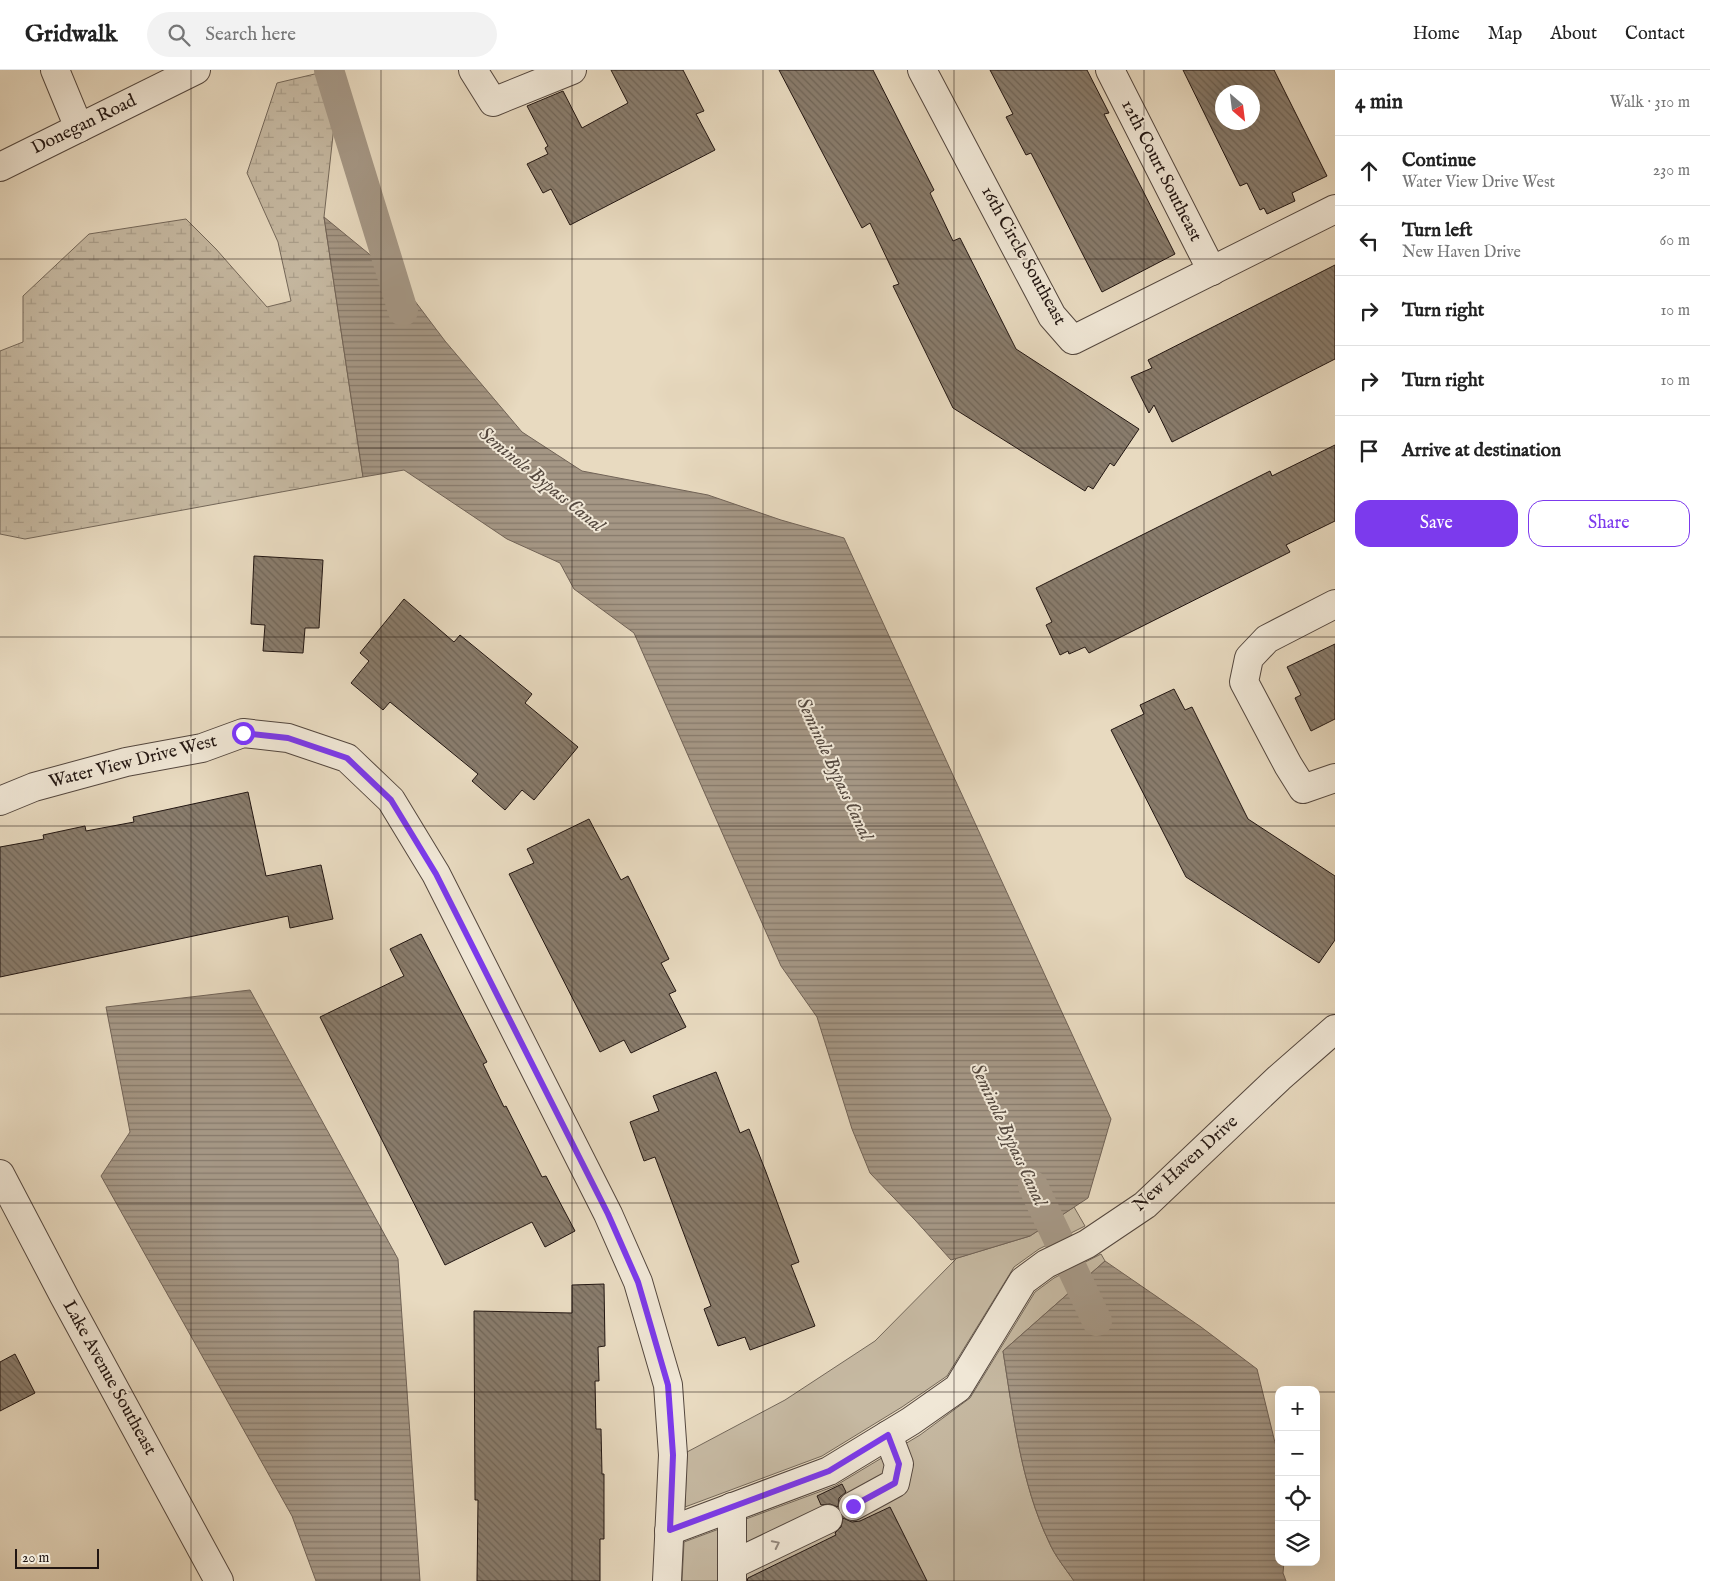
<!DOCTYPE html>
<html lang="en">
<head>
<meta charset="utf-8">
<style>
  :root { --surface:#fff; --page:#f2f2f2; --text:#222; --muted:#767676; --line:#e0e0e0; --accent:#7c3aed }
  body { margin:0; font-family:"IM FELL English",serif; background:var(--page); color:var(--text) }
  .controls { position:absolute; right:15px; bottom:15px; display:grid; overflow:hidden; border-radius:10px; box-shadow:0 5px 20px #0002 }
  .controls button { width:45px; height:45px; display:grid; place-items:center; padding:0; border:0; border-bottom:1px solid var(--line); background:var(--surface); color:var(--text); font:25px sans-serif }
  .compass { position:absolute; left:1215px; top:15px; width:45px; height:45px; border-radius:50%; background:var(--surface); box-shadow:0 5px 20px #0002; rotate:152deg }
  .scale { position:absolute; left:15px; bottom:12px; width:84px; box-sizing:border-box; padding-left:5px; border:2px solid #221612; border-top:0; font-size:14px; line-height:18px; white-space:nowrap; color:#221612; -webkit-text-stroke:4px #f0e7d6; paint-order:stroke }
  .stop { position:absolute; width:15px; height:15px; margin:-11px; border:4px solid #7c3aed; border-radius:50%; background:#fff }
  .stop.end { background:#7c3aed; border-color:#fff; box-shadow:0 1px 5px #0008 }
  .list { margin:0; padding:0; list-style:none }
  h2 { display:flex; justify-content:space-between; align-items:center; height:65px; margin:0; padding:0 20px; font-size:21px }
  h2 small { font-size:16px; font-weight:400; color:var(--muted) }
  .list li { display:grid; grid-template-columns:32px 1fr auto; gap:15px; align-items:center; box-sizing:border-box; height:70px; padding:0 20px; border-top:1px solid var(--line) }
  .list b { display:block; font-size:19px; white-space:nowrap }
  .list p { margin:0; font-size:16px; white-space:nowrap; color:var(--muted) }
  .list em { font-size:16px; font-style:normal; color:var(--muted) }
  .actions { display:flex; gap:10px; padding:15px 20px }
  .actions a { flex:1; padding:11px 0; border:1px solid var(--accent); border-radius:15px; text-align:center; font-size:18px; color:var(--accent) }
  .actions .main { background:var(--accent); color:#fff }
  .icon { flex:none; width:28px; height:28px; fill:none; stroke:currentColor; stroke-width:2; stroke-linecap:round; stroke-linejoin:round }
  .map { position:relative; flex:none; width:1335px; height:1511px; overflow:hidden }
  header { display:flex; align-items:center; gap:30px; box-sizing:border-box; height:70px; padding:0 25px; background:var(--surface); border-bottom:1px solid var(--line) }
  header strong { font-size:24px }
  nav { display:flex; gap:28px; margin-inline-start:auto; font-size:18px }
  .search { width:350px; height:45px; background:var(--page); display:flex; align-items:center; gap:12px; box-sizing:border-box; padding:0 18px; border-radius:28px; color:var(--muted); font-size:19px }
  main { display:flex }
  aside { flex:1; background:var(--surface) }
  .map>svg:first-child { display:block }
</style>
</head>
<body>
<header>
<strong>Gridwalk</strong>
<div class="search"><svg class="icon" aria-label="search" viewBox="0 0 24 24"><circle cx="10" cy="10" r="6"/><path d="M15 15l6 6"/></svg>Search here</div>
<nav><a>Home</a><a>Map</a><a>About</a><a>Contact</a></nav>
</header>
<main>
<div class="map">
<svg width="1335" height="1511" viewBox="0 0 1335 1511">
  <defs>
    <pattern id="wetland-marsh" width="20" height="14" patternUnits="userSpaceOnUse" patternTransform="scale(1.25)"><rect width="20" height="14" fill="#c6b9a2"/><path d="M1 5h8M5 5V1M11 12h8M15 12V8" fill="none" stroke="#aa9e8a"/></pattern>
    <pattern id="water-rules" width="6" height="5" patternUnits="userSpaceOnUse" patternTransform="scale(1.25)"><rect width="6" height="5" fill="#a59785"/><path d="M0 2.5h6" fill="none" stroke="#867a6b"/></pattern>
    <pattern id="building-back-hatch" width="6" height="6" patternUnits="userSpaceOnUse" patternTransform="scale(1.25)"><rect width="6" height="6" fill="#897c6c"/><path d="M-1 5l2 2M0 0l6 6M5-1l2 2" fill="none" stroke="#706557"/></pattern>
  </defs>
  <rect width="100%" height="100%" fill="#e8dac0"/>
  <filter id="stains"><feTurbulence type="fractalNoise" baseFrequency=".004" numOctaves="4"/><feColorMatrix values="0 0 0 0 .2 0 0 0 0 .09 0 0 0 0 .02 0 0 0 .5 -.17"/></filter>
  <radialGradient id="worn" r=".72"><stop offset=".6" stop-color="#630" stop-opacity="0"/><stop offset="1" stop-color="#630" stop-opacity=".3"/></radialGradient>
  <path fill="url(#wetland-marsh)" stroke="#74685a" d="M 323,2 L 335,47 L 324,147 L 363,407 L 25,469 L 0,464 L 0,281 L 23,272 L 23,226 L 89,164 L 186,149 L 216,179 L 267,237 L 291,231 L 278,172 L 247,103 L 277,13 Z"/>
  <g fill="#c6b9a2" stroke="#74685a">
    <path d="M 1074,1137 L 1085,1156 L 1039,1179 L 1014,1197 L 947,1306 L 902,1337 L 822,1386 L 685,1437 L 687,1382 L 785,1330 L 875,1271 L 957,1188 L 1030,1166 Z"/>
    <path d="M 1101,1184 L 1105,1191 L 1003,1281 C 1013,1343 1021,1414 1049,1472 C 1055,1486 1065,1498 1074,1511 L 682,1511 L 684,1472 L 835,1416 L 920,1365 L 970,1328 L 1035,1222 L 1054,1208 Z"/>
  </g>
  <g fill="url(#water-rules)" stroke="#716357">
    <path d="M 324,147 L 396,206 L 445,271 L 522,362 L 582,401 L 708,425 L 781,450 L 844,468 L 1111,1049 L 1088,1128 L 1030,1166 L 951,1190 L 915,1150 L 870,1103 L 852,1059 L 817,947 L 781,896 L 634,563 L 574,519 L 560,493 L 507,469 L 404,400 L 363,407 Z"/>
    <path d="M 250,920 L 398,1189 L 420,1511 L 316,1511 L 292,1446 L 101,1106 L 130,1062 L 106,937 Z"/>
    <path d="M 1105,1191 L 1201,1257 L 1257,1299 L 1279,1389 L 1279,1492 L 1284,1492 L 1283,1503 L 1286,1511 L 1074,1511 C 1065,1498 1055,1486 1049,1472 C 1021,1414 1013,1344 1003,1281 Z"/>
  </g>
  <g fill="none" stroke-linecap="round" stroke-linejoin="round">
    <g stroke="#a59785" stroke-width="30">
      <path d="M 329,0 L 403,241"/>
      <path d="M 1033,1116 L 1097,1251"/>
    </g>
  </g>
  <g fill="url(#building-back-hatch)" stroke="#221612" fill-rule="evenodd">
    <path d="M 611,0 L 683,0 L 704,41 L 696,44 L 715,80 L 570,155 L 551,119 L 543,123 L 527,94 L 548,84 L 545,78 L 548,76 L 527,36 L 563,21 L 582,58 L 628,33 Z"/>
    <path d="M 779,0 L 873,0 L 934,120 L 930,123 L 953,171 L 960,168 L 1016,279 L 1139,359 L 1114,396 L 1110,393 L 1093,419 L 1088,416 L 1085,421 L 953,338 L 893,216 L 899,214 L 870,153 L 862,158 Z"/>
    <path d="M 990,0 L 1087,0 L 1109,43 L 1104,44 L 1175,184 L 1102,222 L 1031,83 L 1026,85 L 1006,47 L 1013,44 Z"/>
    <path d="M 1183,0 L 1274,0 L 1327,106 L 1292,123 L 1295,131 L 1267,144 L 1264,138 L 1260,140 L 1247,113 L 1240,116 ZM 1222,22 L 1252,22 L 1252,52 L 1222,52 Z"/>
    <path d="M 1335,195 L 1335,289 L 1172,372 L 1154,335 L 1149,343 L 1131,307 L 1152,298 L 1148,290 Z"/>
    <path d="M 1335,375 L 1335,451 L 1286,475 L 1290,482 L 1089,583 L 1085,577 L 1069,584 L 1068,581 L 1060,585 L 1046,555 L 1052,552 L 1036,518 L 1270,401 L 1272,406 Z"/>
    <path d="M 254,486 L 323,490 L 319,558 L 305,558 L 303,583 L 263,581 L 265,555 L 251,554 Z"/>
    <path d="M 404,529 L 454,572 L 460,565 L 532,624 L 525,633 L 578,677 L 534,730 L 522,720 L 505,740 L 472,711 L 478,704 L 390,632 L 383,640 L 351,613 L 369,591 L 360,583 Z"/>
    <path d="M 1335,574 L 1335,649 L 1311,661 L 1295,628 L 1301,625 L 1287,597 Z"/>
    <path d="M 1174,619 L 1185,640 L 1192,637 L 1248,749 L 1335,806 L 1335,870 L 1319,893 L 1186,807 L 1111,660 L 1144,644 L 1140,635 Z"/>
    <path d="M 248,722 L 266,806 L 321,795 L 333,849 L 290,858 L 288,846 L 0,907 L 0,777 L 44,769 L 43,765 L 85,756 L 86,761 L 134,752 L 133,747 Z"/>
    <path d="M 589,749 L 621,810 L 628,806 L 669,889 L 661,893 L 676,921 L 669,924 L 686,957 L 631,983 L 624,970 L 600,982 L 509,804 L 534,793 L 527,779 Z"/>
    <path d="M 421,864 L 487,992 L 483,994 L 504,1037 L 506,1036 L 542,1107 L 546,1106 L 575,1161 L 545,1177 L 532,1152 L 445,1195 L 320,947 L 404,906 L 390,879 Z"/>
    <path d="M 716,1002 L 740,1063 L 749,1059 L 766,1102 L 799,1192 L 791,1195 L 815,1256 L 750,1280 L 745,1267 L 718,1276 L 704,1239 L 711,1236 L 655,1087 L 644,1091 L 630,1052 L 659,1041 L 653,1026 Z"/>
    <path d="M 604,1214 L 605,1276 L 598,1277 L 599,1311 L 595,1311 L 596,1359 L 601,1359 L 602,1404 L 604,1404 L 604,1469 L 600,1469 L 600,1511 L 477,1511 L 478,1430 L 475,1430 L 474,1241 L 572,1243 L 572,1215 Z"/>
    <path d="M 15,1284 L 35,1323 L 0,1341 L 0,1292 Z"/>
    <path d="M 842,1414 L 846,1422 L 839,1428 L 838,1437 L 830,1434 L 821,1435 L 817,1426 Z"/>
    <path d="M 890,1437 L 927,1511 L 747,1511 L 748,1508 L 836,1465 L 835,1463 L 841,1457 L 843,1448 L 852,1452 L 860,1451 Z"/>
  </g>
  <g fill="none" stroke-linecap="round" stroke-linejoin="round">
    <g stroke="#54473e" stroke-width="30">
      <g id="minor">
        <path d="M 55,0 L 79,58"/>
        <path d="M 473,0 L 493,32 L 572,0"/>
        <path d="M 922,0 L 1052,246 L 1073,270 L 1335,139"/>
        <path d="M 1110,0 L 1212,201"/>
        <path d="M 0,97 L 196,0"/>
        <path d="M 1335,534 L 1267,569 L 1249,588 L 1244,612 L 1288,695 L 1303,719 L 1335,708"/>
        <path d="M 0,731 L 34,717 L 126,692 L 202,678 L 243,663 L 288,668 L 347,688 L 391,730 L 436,804 L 608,1144 L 638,1212 L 668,1315 L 673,1385 L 667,1511"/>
        <path d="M 0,1104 L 64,1226 L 219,1511"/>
        <path d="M 853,1436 L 895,1413 L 899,1394 L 888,1365"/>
        <path d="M 669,1461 L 829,1401 L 911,1351 L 958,1318 L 1023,1211 L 1046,1194 L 1087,1174 L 1145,1135 L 1279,1008 L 1335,959"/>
        <path d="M 732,1495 L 828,1449"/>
        <path d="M 732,1510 L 732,1437"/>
      </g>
    </g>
    <use href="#minor" stroke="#f0e7d6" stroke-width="28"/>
  </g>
  <defs><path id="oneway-chevron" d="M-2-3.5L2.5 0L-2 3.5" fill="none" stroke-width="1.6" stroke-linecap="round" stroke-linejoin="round" transform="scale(1.25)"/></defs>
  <use stroke="#93897e" href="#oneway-chevron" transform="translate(776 1474) rotate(-26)"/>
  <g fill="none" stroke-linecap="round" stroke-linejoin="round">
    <path stroke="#7c3aed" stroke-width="6" d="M 243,663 L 288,668 L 347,688 L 391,730 L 436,804 L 608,1144 L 638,1212 L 668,1315 L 673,1385 L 670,1460 L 829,1401 L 888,1365 L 899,1394 L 895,1413 L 853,1436"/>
  </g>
  <path fill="none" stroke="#221612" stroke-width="1" stroke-opacity="0.55" d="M 191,0 L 191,1511M 381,0 L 381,1511M 572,0 L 572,1511M 763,0 L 763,1511M 954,0 L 954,1511M 1144,0 L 1144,1511M 0,189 L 1335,189M 0,378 L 1335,378M 0,567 L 1335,567M 0,756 L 1335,756M 0,944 L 1335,944M 0,1133 L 1335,1133M 0,1322 L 1279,1322M 1316,1322 L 1335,1322"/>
  <g text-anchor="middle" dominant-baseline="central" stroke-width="4" stroke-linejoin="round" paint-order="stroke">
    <g font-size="18" fill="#221612" stroke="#f0e7d6">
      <text transform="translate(84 55) rotate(-26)">Donegan Road</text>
      <text transform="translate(1161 101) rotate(63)">12th Court Southeast</text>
      <text transform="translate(1023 186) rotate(61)">16th Circle Southeast</text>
      <text transform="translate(133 692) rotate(-14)">Water View Drive West</text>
      <text transform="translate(1186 1094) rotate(-42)">New Haven Drive</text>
      <text transform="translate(109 1308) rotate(61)">Lake Avenue Southeast</text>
    </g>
    <g font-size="19" font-style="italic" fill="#564a40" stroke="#f0e7d6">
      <text transform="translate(541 410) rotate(39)">Seminole Bypass Canal</text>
      <text transform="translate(834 699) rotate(65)">Seminole Bypass Canal</text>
      <text transform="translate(1008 1065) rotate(65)">Seminole Bypass Canal</text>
    </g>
  </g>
  <rect width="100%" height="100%" filter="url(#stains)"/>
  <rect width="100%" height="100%" fill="url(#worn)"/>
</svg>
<div class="controls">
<button>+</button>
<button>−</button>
<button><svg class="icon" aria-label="locate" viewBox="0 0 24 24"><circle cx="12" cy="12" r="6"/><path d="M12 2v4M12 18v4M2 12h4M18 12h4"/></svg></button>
<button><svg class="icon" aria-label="layers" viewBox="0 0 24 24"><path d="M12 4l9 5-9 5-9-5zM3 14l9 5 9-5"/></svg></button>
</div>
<svg class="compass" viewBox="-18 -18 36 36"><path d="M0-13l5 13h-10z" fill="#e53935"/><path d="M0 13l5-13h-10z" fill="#767676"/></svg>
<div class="scale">20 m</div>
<div class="stop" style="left:243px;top:663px"></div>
<div class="stop end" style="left:853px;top:1436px"></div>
</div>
<aside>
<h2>4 min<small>Walk · 310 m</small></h2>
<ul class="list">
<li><svg class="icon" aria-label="ahead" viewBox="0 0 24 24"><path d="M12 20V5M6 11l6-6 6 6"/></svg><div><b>Continue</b><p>Water View Drive West</p></div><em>230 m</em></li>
<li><svg class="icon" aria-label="left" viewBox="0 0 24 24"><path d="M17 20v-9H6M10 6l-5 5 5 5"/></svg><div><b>Turn left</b><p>New Haven Drive</p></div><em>60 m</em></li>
<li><svg class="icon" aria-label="right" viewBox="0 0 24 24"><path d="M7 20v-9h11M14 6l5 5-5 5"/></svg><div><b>Turn right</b></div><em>10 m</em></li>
<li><svg class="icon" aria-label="right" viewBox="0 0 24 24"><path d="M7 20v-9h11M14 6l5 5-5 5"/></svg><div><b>Turn right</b></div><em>10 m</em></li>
<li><svg class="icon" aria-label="arrive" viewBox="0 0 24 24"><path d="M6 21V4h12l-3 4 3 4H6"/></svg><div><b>Arrive at destination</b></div></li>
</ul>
<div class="actions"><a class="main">Save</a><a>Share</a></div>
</aside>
</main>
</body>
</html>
